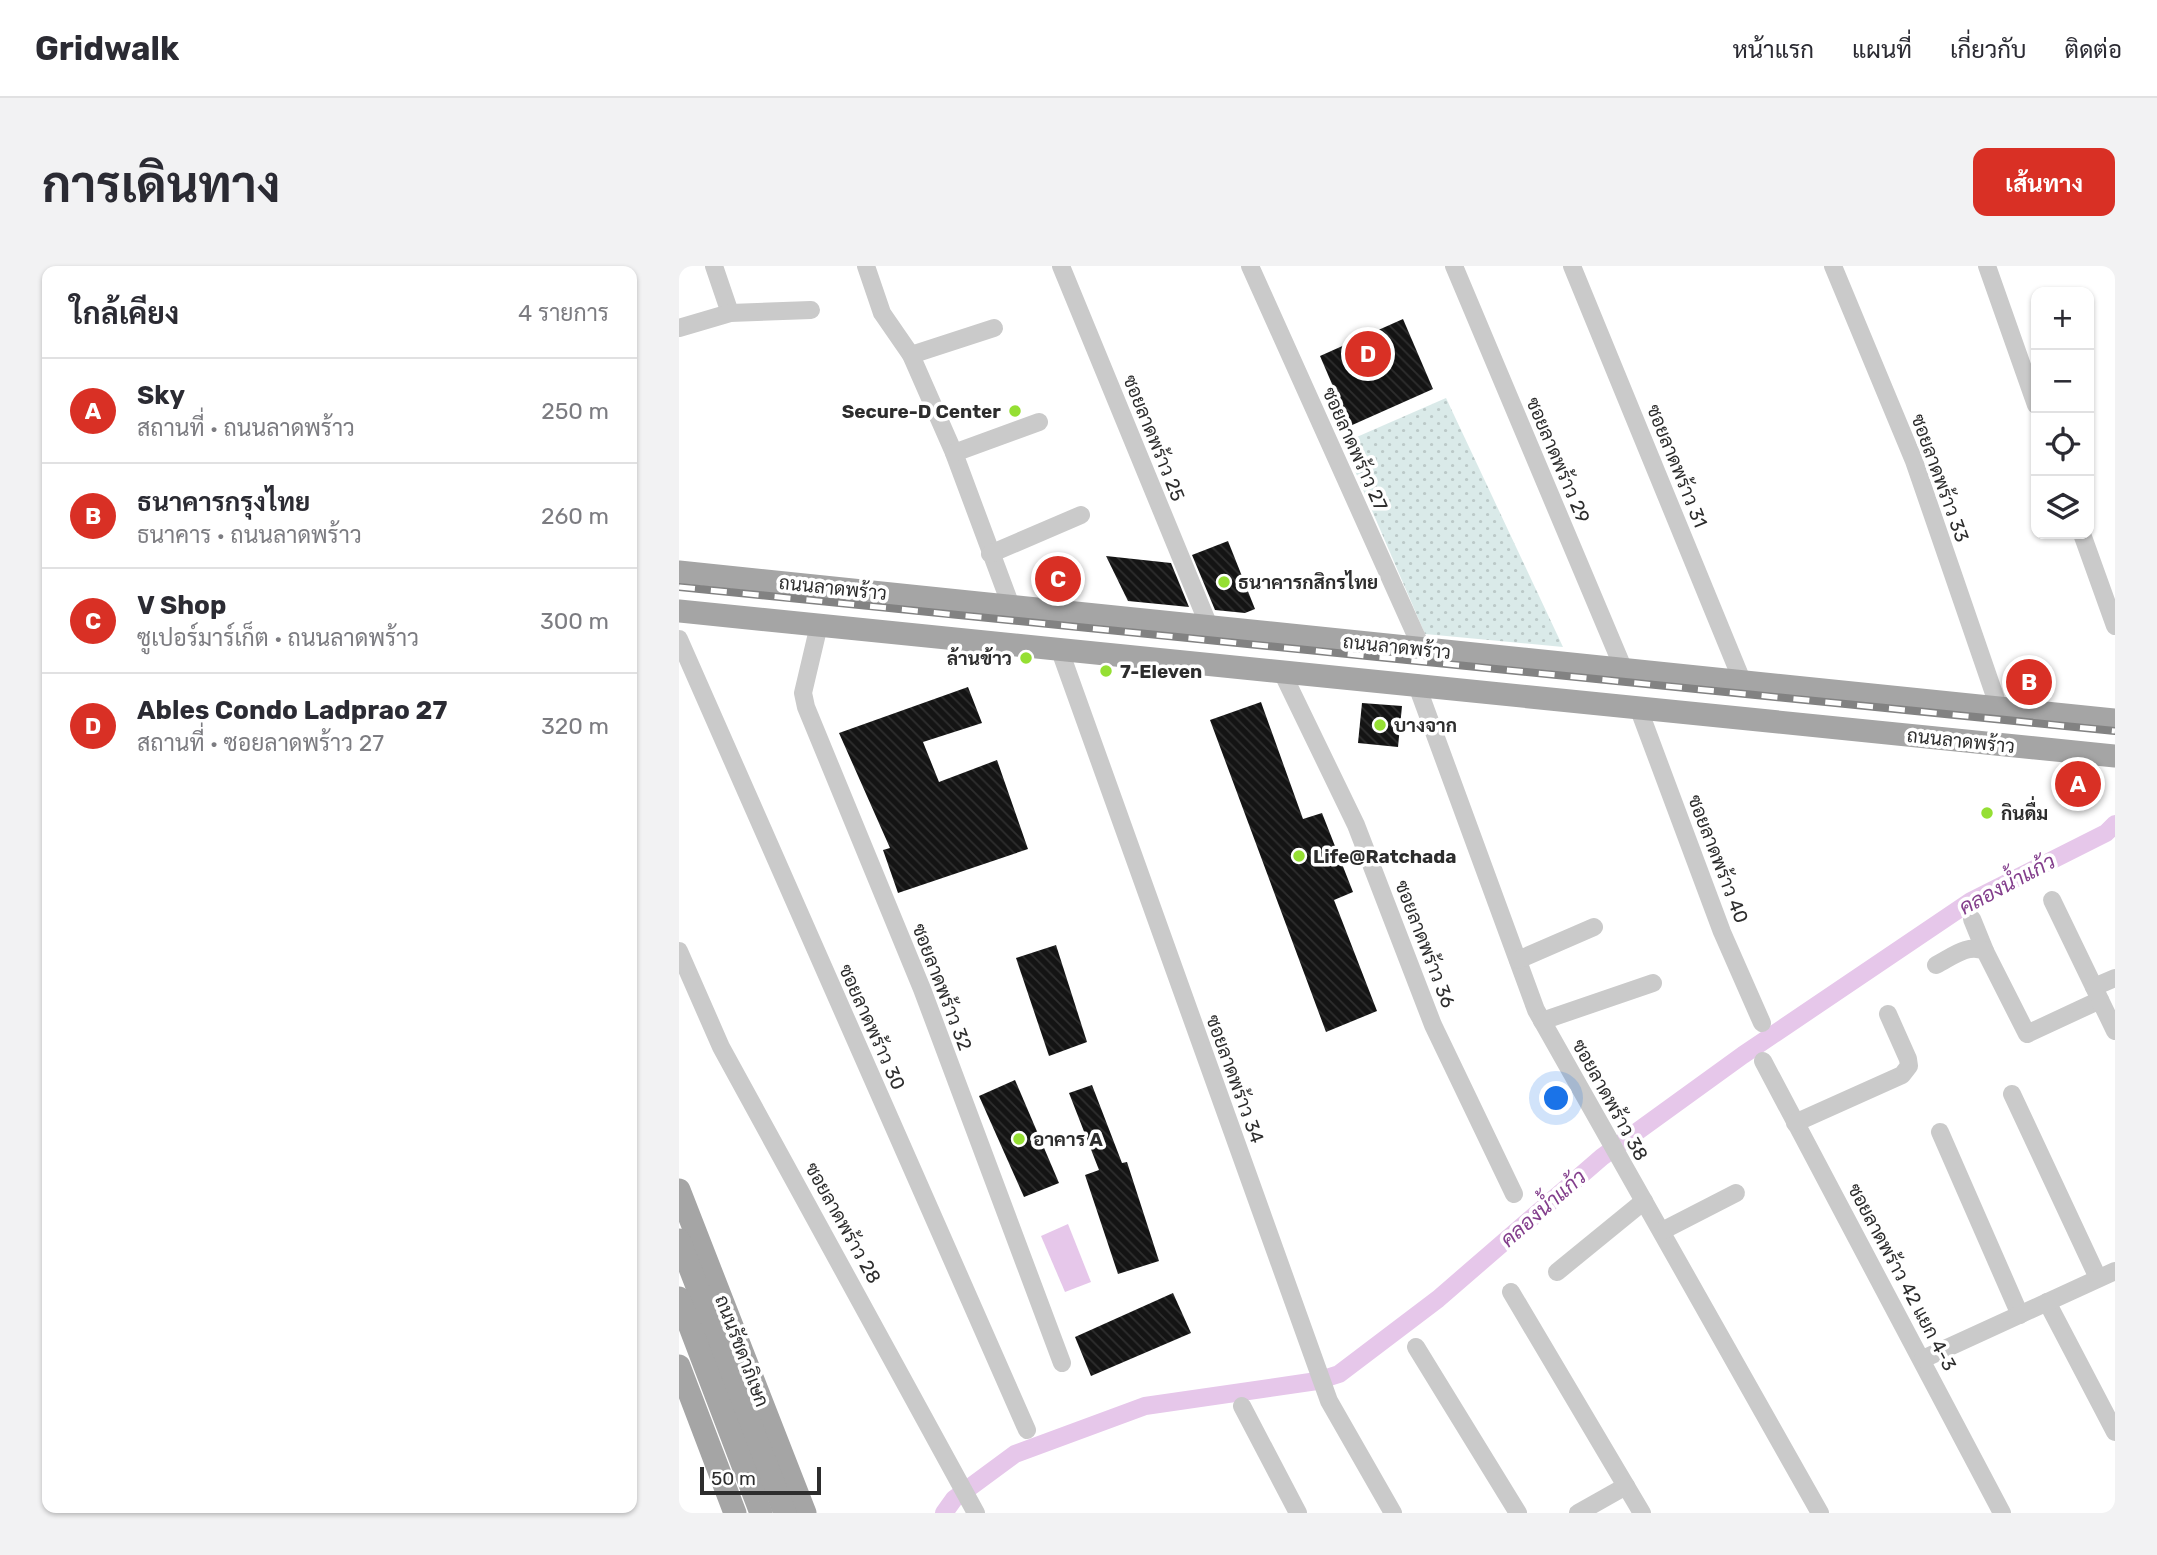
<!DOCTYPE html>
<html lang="th">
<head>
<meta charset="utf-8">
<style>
  :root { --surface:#fff; --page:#f2f2f3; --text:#2b2b33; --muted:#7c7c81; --line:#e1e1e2; --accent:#d93025 }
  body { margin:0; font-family:Rubik,Sarabun,sans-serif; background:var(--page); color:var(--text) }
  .controls { position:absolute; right:21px; top:21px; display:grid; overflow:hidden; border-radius:14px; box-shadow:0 2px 5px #0004 }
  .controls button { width:63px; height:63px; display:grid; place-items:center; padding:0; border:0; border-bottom:2px solid var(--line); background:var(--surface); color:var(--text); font:35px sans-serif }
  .scale { position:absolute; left:21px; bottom:18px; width:121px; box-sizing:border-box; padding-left:7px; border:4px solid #2d2d2d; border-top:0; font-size:19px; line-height:24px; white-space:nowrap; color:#2d2d2d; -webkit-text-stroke:5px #fff; paint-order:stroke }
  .you { position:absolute; left:878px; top:833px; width:24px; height:24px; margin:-18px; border:5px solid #fff; border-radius:50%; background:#1a73e8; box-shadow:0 0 0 10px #1a73e833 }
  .badge { display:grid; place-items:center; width:46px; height:46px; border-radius:50%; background:var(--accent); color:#fff; font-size:23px; font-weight:700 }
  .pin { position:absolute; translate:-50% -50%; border:4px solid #fff; box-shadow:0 2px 7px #0006 }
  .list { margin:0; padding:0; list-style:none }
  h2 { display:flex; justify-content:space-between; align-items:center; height:91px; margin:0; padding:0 28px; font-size:30px }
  h2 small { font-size:23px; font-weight:400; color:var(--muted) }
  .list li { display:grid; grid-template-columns:46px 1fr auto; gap:21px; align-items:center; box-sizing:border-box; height:105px; padding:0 28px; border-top:2px solid var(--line) }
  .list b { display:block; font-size:26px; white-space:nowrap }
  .list p { margin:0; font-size:23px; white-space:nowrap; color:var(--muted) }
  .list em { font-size:23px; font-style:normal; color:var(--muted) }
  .icon { flex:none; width:38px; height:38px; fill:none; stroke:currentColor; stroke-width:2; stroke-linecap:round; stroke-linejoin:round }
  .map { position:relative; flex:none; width:1436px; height:1247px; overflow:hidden; border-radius:14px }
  header { display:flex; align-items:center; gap:42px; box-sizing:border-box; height:98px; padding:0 35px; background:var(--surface); border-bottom:2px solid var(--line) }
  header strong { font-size:33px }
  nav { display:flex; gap:38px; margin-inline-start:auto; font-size:24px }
  .intro { display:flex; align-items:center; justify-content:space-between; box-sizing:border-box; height:168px; padding:0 42px }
  h1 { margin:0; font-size:49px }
  .button { padding:18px 32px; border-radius:14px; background:var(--accent); color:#fff; font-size:24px; font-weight:700 }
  main { display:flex; gap:42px; padding:0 42px }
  aside { flex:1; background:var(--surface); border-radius:14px; box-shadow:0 2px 5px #0004 }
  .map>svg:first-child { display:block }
</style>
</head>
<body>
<header>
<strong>Gridwalk</strong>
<nav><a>หน้าแรก</a><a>แผนที่</a><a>เกี่ยวกับ</a><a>ติดต่อ</a></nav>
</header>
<div class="intro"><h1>การเดินทาง</h1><a class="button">เส้นทาง</a></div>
<main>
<aside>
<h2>ใกล้เคียง<small>4 รายการ</small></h2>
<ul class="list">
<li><span class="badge">A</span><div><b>Sky</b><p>สถานที่ · ถนนลาดพร้าว</p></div><em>250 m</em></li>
<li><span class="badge">B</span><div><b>ธนาคารกรุงไทย</b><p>ธนาคาร · ถนนลาดพร้าว</p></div><em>260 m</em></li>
<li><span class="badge">C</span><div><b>V Shop</b><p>ซูเปอร์มาร์เก็ต · ถนนลาดพร้าว</p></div><em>300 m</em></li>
<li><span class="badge">D</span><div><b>Ables Condo Ladprao 27</b><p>สถานที่ · ซอยลาดพร้าว 27</p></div><em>320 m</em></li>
</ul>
</aside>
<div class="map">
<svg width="1436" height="1247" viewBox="0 0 1436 1247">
  <defs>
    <pattern id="grass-dots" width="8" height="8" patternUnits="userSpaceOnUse" patternTransform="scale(1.75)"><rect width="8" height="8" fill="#daeae9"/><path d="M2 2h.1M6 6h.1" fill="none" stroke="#bbc9c8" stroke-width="1.8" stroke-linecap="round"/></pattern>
    <pattern id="building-back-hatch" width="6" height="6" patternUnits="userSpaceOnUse" patternTransform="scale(1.75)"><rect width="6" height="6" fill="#141414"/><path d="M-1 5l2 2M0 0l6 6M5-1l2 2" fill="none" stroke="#2e2e2e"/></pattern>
  </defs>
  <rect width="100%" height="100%" fill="#fff"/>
  <path fill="url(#grass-dots)" d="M 767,132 L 884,381 L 746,368 L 664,177 Z"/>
  <path fill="#e6c7ea" d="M 389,958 L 412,1016 L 386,1026 L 362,970 Z"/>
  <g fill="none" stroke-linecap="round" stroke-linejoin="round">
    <path stroke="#e6c7ea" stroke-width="18" d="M 265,1247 L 275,1233 L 336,1188 L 466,1140 L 638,1115 L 660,1108 L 759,1033 L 923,891 L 1064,789 L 1292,635 L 1427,567 L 1436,558"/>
  </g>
  <g fill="url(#building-back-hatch)">
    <path d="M 724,53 L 754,123 L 671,160 L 641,90 Z"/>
    <path d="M 549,275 L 576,343 L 566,347 L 536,344 L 513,289 Z"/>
    <path d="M 427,290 L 492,297 L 510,341 L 449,335 Z"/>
    <path d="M 289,421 L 303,457 L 244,476 L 260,516 L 318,494 L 349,583 L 219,627 L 204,584 L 211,582 L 160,467 Z"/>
    <path d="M 582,436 L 624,553 L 643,547 L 674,626 L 655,634 L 698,745 L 647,766 L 531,454 Z"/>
    <path d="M 683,437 L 723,440 L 719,481 L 679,477 Z"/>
    <path d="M 377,679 L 408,776 L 370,790 L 337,692 Z"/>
    <path d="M 336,814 L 380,917 L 345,931 L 300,830 Z"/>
    <path d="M 413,819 L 443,897 L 448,896 L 480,995 L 439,1008 L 406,909 L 420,904 L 390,827 Z"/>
    <path d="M 494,1027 L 512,1067 L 412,1110 L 396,1071 Z"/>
  </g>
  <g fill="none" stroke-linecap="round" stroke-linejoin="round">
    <g stroke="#cacaca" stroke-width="18">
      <path d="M 35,0 L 51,47"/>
      <path d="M 187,0 L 203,47 L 232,89 L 275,187 L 332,340"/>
      <path d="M 382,0 L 530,360"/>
      <path d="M 571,0 L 743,383"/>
      <path d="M 775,0 L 945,404"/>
      <path d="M 893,0 L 1064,417"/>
      <path d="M 1154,0 L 1235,195 L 1320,442"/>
      <path d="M 1308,0 L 1357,139"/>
      <path d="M 0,62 L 51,47 L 132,44"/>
      <path d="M 232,89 L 315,62"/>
      <path d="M 275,187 L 360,156"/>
      <path d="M 1403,268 L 1436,360"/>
      <path d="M 311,288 L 402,249"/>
      <path d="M 140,359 L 124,427 L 127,441 L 243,723 L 383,1097"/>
      <path d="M 0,373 L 348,1164"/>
      <path d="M 380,382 L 650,1135 L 714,1247"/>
      <path d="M 602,404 L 677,559 L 754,759 L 835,928"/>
      <path d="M 737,417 L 857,744 L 1141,1247"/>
      <path d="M 959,441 L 1043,666 L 1083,757"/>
      <path d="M 1373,634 L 1415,721"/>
      <path d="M 1293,653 L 1306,685"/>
      <path d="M 0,685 L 42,781 L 297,1247"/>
      <path d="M 839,694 L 915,661"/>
      <path d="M 1257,699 C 1273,691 1288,677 1306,685 L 1348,768 L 1421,734 L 1415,721 L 1436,712"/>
      <path d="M 1421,734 L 1436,765"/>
      <path d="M 863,755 L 974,717"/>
      <path d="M 1084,795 L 1323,1247"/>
      <path d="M 1333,828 L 1419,1012"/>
      <path d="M 1116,857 L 1223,809 L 1230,800 L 1229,793 L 1209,748"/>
      <path d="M 1261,866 L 1341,1049"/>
      <path d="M 983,965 L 1057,927"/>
      <path d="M 878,1006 L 965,935"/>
      <path d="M 832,1026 L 963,1247"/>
      <path d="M 1368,1036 L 1436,1166"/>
      <path d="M 737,1081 L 839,1247"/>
      <path d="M 1244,1093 L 1436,1005"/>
      <path d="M 563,1140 L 619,1247"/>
      <path d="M 899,1247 L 947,1220"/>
    </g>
    <g stroke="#a5a5a5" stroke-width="23">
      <path d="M 0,306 L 1436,454"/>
      <path d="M 0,345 L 1436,490"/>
      <path d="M 0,924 L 126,1247"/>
      <path d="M 0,974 L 106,1247"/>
      <path d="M 0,1032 L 82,1247"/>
      <path d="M 0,1100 L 56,1247"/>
    </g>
    <g stroke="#828282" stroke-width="8">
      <path id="rail" d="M 0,321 L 1436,465"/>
    </g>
    <use href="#rail" stroke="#fff" stroke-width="5" stroke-dasharray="16" stroke-linecap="butt"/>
  </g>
  <g fill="#95df33" stroke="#fff" stroke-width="2.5">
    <circle cx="336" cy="145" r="7"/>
    <circle cx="545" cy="316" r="7"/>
    <circle cx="347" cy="392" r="7"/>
    <circle cx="427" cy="405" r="7"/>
    <circle cx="701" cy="459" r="7"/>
    <circle cx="1308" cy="547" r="7"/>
    <circle cx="620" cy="590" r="7"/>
    <circle cx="340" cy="873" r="7"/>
  </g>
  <g text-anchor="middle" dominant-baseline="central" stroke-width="7" stroke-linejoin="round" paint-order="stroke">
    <g font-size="19" font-weight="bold" fill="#2d2d2d" stroke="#fff" text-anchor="start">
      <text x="322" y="145" text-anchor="end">Secure-D Center</text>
      <text x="559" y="316">ธนาคารกสิกรไทย</text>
      <text x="333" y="392" text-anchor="end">ล้านข้าว</text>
      <text x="441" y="405">7-Eleven</text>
      <text x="715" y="459">บางจาก</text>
      <text x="1322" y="547">กินดื่ม</text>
      <text x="634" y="590">Life@Ratchada</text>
      <text x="354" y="873">อาคาร A</text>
    </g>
    <g font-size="19" fill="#2d2d2d" stroke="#fff">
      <text transform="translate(475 172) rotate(68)">ซอยลาดพร้าว 25</text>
      <text transform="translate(676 183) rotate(66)">ซอยลาดพร้าว 27</text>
      <text transform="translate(879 194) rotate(67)">ซอยลาดพร้าว 29</text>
      <text transform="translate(998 200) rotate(68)">ซอยลาดพร้าว 31</text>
      <text transform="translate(1261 212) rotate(70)">ซอยลาดพร้าว 33</text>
      <text transform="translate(154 322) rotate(6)">ถนนลาดพร้าว</text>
      <text transform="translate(718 381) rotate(6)">ถนนลาดพร้าว</text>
      <text transform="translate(1282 475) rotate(6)">ถนนลาดพร้าว</text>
      <text transform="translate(1039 593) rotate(69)">ซอยลาดพร้าว 40</text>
      <text transform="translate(746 678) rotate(69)">ซอยลาดพร้าว 36</text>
      <text transform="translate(263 721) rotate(69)">ซอยลาดพร้าว 32</text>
      <text transform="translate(193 761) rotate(66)">ซอยลาดพร้าว 30</text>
      <text transform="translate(556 813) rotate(70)">ซอยลาดพร้าว 34</text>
      <text transform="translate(931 834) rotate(61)">ซอยลาดพร้าว 38</text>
      <text transform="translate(164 957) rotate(61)">ซอยลาดพร้าว 28</text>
      <text transform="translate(1223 1011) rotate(62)">ซอยลาดพร้าว 42 แยก 4-3</text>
      <text transform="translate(63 1085) rotate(69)">ถนนรัชดาภิเษก</text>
    </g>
    <g font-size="21" font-style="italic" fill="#833e8c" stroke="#fff">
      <text transform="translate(1328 618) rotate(-28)">คลองน้ำแก้ว</text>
      <text transform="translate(864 942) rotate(-41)">คลองน้ำแก้ว</text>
    </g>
  </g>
</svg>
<div class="controls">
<button>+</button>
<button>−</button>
<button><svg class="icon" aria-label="locate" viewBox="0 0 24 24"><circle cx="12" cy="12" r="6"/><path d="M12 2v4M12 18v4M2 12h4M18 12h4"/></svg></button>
<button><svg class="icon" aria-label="layers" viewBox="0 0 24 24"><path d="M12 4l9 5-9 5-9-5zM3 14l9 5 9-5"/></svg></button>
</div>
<div class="scale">50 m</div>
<div class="you"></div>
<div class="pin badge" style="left:1399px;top:518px">A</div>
<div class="pin badge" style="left:1350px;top:416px">B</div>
<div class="pin badge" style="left:379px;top:313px">C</div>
<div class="pin badge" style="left:689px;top:88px">D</div>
</div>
</main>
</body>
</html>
